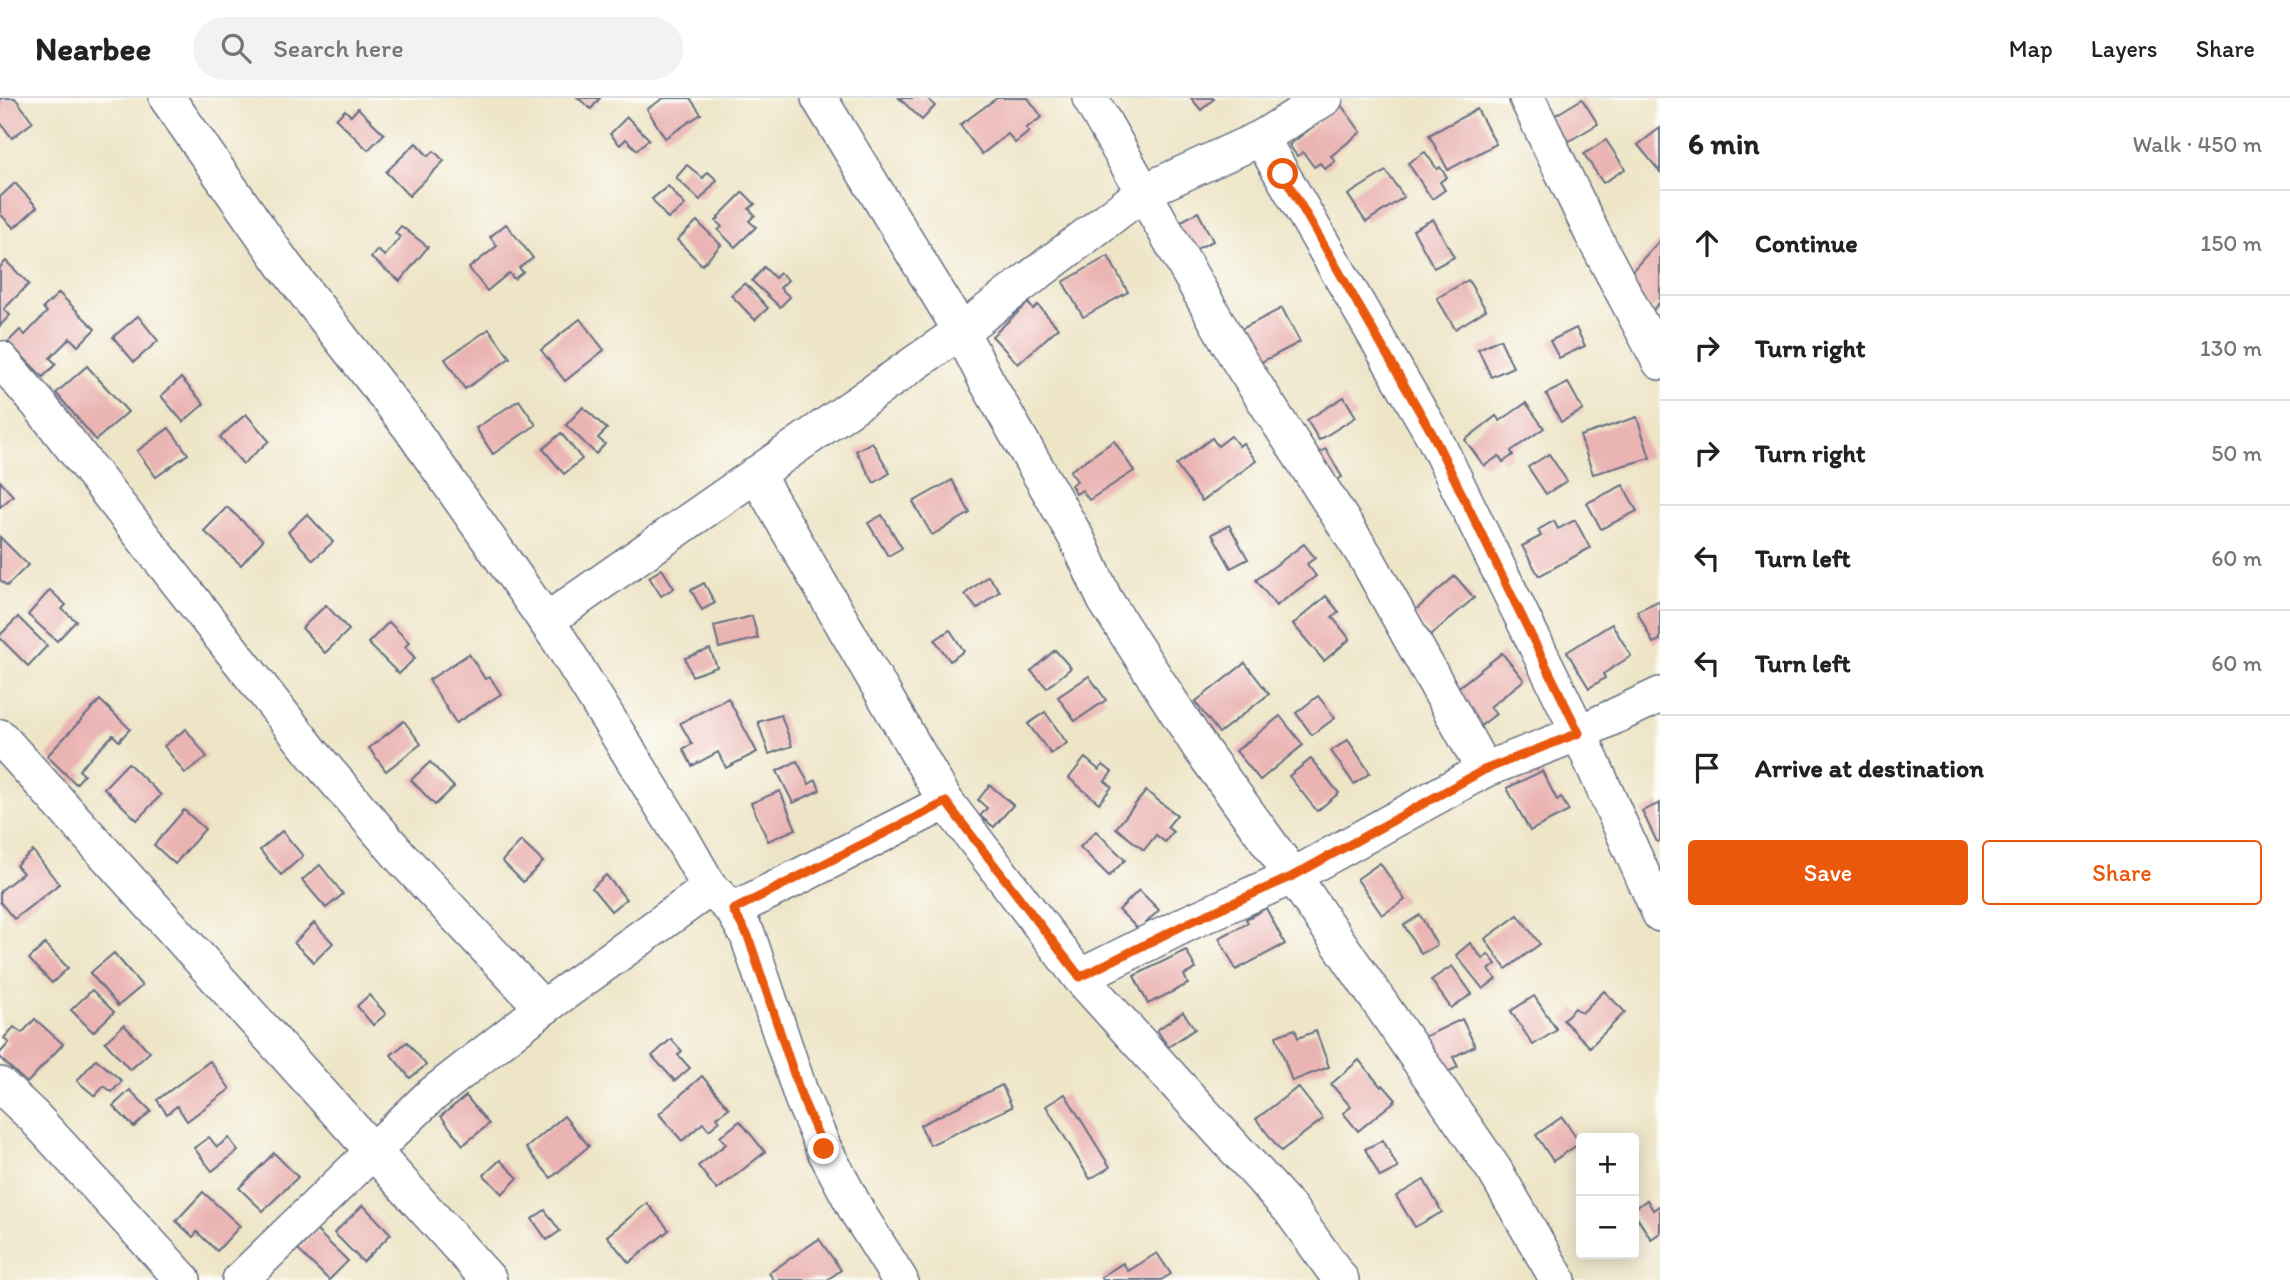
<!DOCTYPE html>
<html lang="en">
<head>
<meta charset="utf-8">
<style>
  :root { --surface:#fff; --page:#f2f2f2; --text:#222; --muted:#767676; --line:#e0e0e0; --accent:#ea580c }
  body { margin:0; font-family:Itim,sans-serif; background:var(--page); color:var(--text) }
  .controls { position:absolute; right:21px; bottom:21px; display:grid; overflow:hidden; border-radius:7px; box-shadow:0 4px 18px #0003 }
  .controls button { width:63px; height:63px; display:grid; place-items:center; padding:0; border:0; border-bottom:2px solid var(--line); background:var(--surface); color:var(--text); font:35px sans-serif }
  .stop { position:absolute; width:21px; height:21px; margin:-16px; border:5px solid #ea580c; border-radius:50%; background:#fff }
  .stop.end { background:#ea580c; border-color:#fff; box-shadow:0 2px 7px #0008 }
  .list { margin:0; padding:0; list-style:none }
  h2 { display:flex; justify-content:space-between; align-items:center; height:91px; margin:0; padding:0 28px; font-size:30px }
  h2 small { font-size:23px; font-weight:400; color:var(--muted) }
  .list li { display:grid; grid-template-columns:46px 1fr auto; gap:21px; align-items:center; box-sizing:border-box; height:105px; padding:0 28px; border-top:2px solid var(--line) }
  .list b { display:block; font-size:26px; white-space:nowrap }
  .list em { font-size:23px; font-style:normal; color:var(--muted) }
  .actions { display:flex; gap:14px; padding:21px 28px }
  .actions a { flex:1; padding:16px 0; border:2px solid var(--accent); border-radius:7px; text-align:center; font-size:24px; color:var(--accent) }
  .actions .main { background:var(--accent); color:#fff }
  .icon { flex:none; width:38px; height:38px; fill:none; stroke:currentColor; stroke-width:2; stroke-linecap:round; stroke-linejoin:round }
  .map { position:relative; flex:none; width:1660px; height:1182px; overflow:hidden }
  header { display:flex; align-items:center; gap:42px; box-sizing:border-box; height:98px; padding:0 35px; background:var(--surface); border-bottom:2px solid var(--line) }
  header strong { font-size:33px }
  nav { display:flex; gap:38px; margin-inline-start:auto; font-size:24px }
  .search { width:490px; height:63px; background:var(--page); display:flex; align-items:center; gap:18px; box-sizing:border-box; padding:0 24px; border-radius:38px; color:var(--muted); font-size:26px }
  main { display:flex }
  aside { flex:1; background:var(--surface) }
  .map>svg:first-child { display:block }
</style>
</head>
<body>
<header>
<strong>Nearbee</strong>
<div class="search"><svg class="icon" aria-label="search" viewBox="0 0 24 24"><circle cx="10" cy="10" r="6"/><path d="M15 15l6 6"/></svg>Search here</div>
<nav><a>Map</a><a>Layers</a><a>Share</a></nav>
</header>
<main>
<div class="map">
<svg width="1660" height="1182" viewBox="0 0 1660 1182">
  <rect width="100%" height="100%" fill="#fdfcf7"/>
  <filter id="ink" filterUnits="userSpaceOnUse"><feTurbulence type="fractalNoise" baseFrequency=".0143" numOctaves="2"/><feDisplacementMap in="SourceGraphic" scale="14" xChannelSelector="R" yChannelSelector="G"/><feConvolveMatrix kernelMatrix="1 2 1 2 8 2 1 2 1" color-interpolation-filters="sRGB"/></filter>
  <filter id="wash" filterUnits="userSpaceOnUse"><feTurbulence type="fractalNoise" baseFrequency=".00686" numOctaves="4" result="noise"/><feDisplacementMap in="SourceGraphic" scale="28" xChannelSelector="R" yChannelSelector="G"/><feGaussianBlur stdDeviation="1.57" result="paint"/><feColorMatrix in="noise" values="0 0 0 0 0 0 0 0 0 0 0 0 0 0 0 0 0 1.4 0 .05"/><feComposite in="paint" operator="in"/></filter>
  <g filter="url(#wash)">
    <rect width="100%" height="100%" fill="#eee5c7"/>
    <g id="blocks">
      <g fill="#eab4b3">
        <path d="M 0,0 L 15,0 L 33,24 L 12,40 L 0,24 Z"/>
        <path d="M 578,0 L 600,0 L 591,11 Z"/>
        <path d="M 664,0 L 690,0 L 701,16 L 665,40 L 647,11 Z"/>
        <path d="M 899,0 L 927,0 L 935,8 L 922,22 Z"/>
        <path d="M 997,0 L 1028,0 L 1042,19 L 1026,30 L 1029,34 L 1015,45 L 1008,36 L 982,56 L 960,27 Z"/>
        <path d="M 1191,0 L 1213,0 L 1214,1 L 1201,12 Z"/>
        <path d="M 1582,1 L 1598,26 L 1564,46 L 1549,21 Z"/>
        <path d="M 1341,7 L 1361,34 L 1331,58 L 1335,63 L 1325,71 L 1320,65 L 1314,69 L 1303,54 L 1297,58 L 1289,47 Z"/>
        <path d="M 358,10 L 384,36 L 368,52 L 336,21 L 345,12 L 351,18 Z"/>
        <path d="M 1477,11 L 1496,46 L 1448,72 L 1429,37 Z"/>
        <path d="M 627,19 L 649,41 L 637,52 L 626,41 L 620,47 L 610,36 Z"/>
        <path d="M 1660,30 L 1660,74 L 1638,47 Z"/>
        <path d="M 1606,42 L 1625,71 L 1603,85 L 1584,56 Z"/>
        <path d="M 416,45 L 428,58 L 434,53 L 444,63 L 409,98 L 386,74 Z"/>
        <path d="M 1425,54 L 1437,71 L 1440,69 L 1447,79 L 1440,84 L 1445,92 L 1432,101 L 1408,65 Z"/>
        <path d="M 687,67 L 703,80 L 708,74 L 717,82 L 700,102 L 676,80 Z"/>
        <path d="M 1386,73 L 1404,99 L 1366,124 L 1348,97 Z"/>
        <path d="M 15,85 L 37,109 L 14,130 L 0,116 L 0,99 Z"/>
        <path d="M 668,88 L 685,107 L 668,121 L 652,101 Z"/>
        <path d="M 743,94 L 755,106 L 749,111 L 755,117 L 749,123 L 756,129 L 735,149 L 718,132 L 722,129 L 716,123 L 719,120 L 718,119 Z"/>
        <path d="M 1198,114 L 1213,143 L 1190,154 L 1176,126 Z"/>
        <path d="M 1433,121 L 1454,159 L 1434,170 L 1413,132 Z"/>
        <path d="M 697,123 L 721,147 L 702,167 L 677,142 Z"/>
        <path d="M 506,126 L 533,160 L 519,170 L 523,174 L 514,181 L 509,175 L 487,193 L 469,170 L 497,148 L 490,139 Z"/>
        <path d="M 401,128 L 428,149 L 400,183 L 371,160 L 377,152 L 385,158 L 400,139 L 395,135 Z"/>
        <path d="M 1660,142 L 1660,204 L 1653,212 L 1622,184 Z"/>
        <path d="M 1108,158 L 1128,194 L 1083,219 L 1063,184 Z"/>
        <path d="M 6,163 L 29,186 L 4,211 L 10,217 L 0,228 L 0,169 Z"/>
        <path d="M 764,169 L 775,180 L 780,175 L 788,182 L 780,190 L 790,199 L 780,209 L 752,183 Z"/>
        <path d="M 1468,182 L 1486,212 L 1455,231 L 1437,200 Z"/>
        <path d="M 745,185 L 768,210 L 755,222 L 731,197 Z"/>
        <path d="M 59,195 L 95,231 L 78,248 L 70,240 L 50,260 L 56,266 L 43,279 L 8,244 L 20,232 L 25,237 L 47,214 L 43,210 Z"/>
        <path d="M 1028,205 L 1033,211 L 1038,207 L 1058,230 L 1018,266 L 992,238 Z"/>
        <path d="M 1282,210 L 1300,244 L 1252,269 L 1234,235 Z"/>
        <path d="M 138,218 L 158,243 L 134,264 L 113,239 Z"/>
        <path d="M 580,221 L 604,252 L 565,283 L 541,252 Z"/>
        <path d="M 1576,230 L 1585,248 L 1559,260 L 1550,243 Z"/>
        <path d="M 489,231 L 510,260 L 465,291 L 445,261 Z"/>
        <path d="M 1500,241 L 1513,269 L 1491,279 L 1478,251 Z"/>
        <path d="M 87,268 L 128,314 L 96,342 L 56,295 Z"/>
        <path d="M 181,280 L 204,306 L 183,324 L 161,298 Z"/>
        <path d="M 1568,285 L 1583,312 L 1561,324 L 1546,296 Z"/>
        <path d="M 1344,299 L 1356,319 L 1319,342 L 1307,322 Z"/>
        <path d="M 519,302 L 536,327 L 493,356 L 476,330 Z"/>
        <path d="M 1526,305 L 1544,330 L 1511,353 L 1513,357 L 1503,364 L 1499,358 L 1484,368 L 1465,342 L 1496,318 L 1500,323 Z"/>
        <path d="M 583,309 L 607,331 L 598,340 L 605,346 L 596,356 L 566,327 Z"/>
        <path d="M 246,316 L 269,343 L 243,366 L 220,339 Z"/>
        <path d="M 1637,319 L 1650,360 L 1593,376 L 1580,338 Z"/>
        <path d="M 169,330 L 188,356 L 156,379 L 137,353 Z"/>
        <path d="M 561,335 L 582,361 L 564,376 L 543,351 Z"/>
        <path d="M 1231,338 L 1239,348 L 1243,345 L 1256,363 L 1202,403 L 1176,367 L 1212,340 L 1218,348 Z"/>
        <path d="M 1114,343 L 1134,373 L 1089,402 L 1082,392 L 1076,396 L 1071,387 L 1077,383 L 1070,373 Z"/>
        <path d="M 872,344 L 890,375 L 874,385 L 856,353 Z"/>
        <path d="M 1326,351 L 1342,379 L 1325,389 L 1308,360 Z"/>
        <path d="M 1549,356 L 1567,383 L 1546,396 L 1528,369 Z"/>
        <path d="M 952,382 L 970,415 L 932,437 L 913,404 Z"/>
        <path d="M 0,383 L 13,398 L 0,409 Z"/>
        <path d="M 1623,387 L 1637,413 L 1601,431 L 1587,405 Z"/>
        <path d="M 227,409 L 263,442 L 241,467 L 204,433 Z"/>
        <path d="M 307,416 L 333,444 L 313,462 L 288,434 Z"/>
        <path d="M 882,417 L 902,450 L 888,458 L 868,425 Z"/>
        <path d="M 1575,422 L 1590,450 L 1539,478 L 1522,448 L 1541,438 L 1538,432 L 1554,423 L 1558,431 Z"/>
        <path d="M 1229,427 L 1248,461 L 1231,470 L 1212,436 Z"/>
        <path d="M 0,439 L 28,467 L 7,488 L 0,482 Z"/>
        <path d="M 1304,446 L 1315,460 L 1307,466 L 1316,478 L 1276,508 L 1256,482 Z"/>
        <path d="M 662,471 L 674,490 L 661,498 L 649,479 Z"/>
        <path d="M 988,478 L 1000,493 L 977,511 L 965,496 Z"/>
        <path d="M 1455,478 L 1474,500 L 1431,537 L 1412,515 Z"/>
        <path d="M 704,485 L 715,505 L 702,512 L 691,492 Z"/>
        <path d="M 50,492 L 66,507 L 62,511 L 76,523 L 57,543 L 28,517 Z"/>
        <path d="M 1326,498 L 1339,514 L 1332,519 L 1350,541 L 1324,563 L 1293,526 Z"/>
        <path d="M 1658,503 L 1660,507 L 1660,542 L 1653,545 L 1637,513 Z"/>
        <path d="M 326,507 L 349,532 L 325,555 L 302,530 Z"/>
        <path d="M 752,518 L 758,540 L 719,550 L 714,528 Z"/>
        <path d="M 18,519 L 47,548 L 28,568 L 0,540 L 0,537 Z"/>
        <path d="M 389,524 L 409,544 L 405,549 L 415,560 L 399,576 L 368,545 Z"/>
        <path d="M 1612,526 L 1631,558 L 1603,576 L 1605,580 L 1589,590 L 1567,554 Z"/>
        <path d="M 950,532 L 964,553 L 950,563 L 935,542 Z"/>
        <path d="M 710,551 L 717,569 L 692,578 L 685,560 Z"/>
        <path d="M 1055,552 L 1071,570 L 1047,590 L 1031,573 Z"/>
        <path d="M 1502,555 L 1524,582 L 1490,609 L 1496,616 L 1479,629 L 1451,595 Z"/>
        <path d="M 469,556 L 485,581 L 490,579 L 501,596 L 456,625 L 429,582 Z"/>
        <path d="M 1245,565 L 1269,596 L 1219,635 L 1195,604 Z"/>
        <path d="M 1089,578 L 1106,602 L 1075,623 L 1058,599 Z"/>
        <path d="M 1318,598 L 1335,620 L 1312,637 L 1296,615 Z"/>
        <path d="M 728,600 L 757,654 L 726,670 L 718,654 L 692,668 L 683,651 L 692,646 L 680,625 Z"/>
        <path d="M 100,602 L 130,631 L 119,643 L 113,637 L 79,672 L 84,677 L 76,686 L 47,658 Z"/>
        <path d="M 1045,614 L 1067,645 L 1051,656 L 1028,626 Z"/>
        <path d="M 781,617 L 792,648 L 769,656 L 758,624 Z"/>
        <path d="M 1280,618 L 1303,647 L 1260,682 L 1236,653 Z"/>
        <path d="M 404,623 L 421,646 L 386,673 L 369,650 Z"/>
        <path d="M 186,631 L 207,659 L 185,675 L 164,648 Z"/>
        <path d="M 1348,642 L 1370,675 L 1354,686 L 1331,653 Z"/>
        <path d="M 1085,660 L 1099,672 L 1103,667 L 1112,674 L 1105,683 L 1112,689 L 1099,705 L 1069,680 Z"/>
        <path d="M 1311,661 L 1339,695 L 1317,713 L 1289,678 Z"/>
        <path d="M 797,663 L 809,686 L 816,682 L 820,692 L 793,705 L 777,673 Z"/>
        <path d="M 430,664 L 454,689 L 435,707 L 411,682 Z"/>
        <path d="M 128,665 L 161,697 L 137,722 L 104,690 Z"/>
        <path d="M 1542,673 L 1557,702 L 1561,699 L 1569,713 L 1530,733 L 1507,690 Z"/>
        <path d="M 990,687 L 1013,707 L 994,729 L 980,718 L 987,710 L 978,702 Z"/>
        <path d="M 780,693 L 796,731 L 768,743 L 751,705 Z"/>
        <path d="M 1146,693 L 1177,717 L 1167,729 L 1173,734 L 1165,744 L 1156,737 L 1144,752 L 1116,730 Z"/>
        <path d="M 1660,705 L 1660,743 L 1657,744 L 1642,713 Z"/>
        <path d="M 184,712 L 205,731 L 175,766 L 154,747 Z"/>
        <path d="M 282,733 L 303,758 L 281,777 L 260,752 Z"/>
        <path d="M 1096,733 L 1125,762 L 1109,778 L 1080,749 Z"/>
        <path d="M 521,743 L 543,764 L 523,784 L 502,763 Z"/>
        <path d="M 33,753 L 59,786 L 14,821 L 0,804 L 0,793 L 23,775 L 16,767 Z"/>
        <path d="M 1380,765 L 1405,802 L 1382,817 L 1357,781 Z"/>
        <path d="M 320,767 L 343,796 L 326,810 L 302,782 Z"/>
        <path d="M 606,777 L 626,801 L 611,813 L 592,790 Z"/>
        <path d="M 1139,792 L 1159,812 L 1139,832 L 1119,812 Z"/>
        <path d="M 1266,810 L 1285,846 L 1236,872 L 1219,840 L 1248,825 L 1246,821 Z"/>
        <path d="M 1420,817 L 1437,847 L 1421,856 L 1404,827 Z"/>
        <path d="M 1518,817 L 1540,846 L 1506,871 L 1485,841 Z"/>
        <path d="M 314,825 L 333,845 L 314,864 L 294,845 Z"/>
        <path d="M 1470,845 L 1483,861 L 1488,856 L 1496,866 L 1489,872 L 1496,881 L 1483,891 L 1456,857 Z"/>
        <path d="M 45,846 L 68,870 L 52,885 L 29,861 Z"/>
        <path d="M 1186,852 L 1196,871 L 1184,877 L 1188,886 L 1148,906 L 1134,878 Z"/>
        <path d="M 114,855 L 142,888 L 118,908 L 90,875 Z"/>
        <path d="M 1452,868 L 1472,896 L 1451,910 L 1431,882 Z"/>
        <path d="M 92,892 L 114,914 L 93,934 L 71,912 Z"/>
        <path d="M 1604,893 L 1625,914 L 1590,949 L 1563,922 L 1575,910 L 1582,915 Z"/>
        <path d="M 369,897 L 386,916 L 373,927 L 357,908 Z"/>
        <path d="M 1534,898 L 1557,932 L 1533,947 L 1511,913 Z"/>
        <path d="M 1183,914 L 1195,931 L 1168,949 L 1157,932 Z"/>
        <path d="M 35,921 L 63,946 L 27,985 L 0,960 L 0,955 L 9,945 L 4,940 L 14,929 L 22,935 Z"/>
        <path d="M 1462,921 L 1475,948 L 1453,959 L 1458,969 L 1442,977 L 1424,939 Z"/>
        <path d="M 124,927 L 150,954 L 130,972 L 105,944 Z"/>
        <path d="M 1295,931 L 1298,940 L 1316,933 L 1329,969 L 1292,983 L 1276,938 Z"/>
        <path d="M 671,941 L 682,953 L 678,957 L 690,970 L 675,983 L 652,958 Z"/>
        <path d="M 407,944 L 426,967 L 410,980 L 391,957 Z"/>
        <path d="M 96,961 L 122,983 L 112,994 L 104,988 L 95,998 L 77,983 Z"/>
        <path d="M 1359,962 L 1381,989 L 1383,987 L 1396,1002 L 1358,1033 L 1343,1015 L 1351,1009 L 1331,986 Z"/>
        <path d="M 210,963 L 230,991 L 187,1023 L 177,1008 L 167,1016 L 157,1002 Z"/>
        <path d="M 702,978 L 729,1010 L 717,1019 L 720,1023 L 709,1032 L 703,1025 L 682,1043 L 659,1016 Z"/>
        <path d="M 1002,987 L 1012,1009 L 930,1047 L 920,1027 Z"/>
        <path d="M 1298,989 L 1323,1021 L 1281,1053 L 1256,1021 Z"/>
        <path d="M 130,992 L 151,1013 L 134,1029 L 113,1008 Z"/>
        <path d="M 1065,996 L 1110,1069 L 1090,1081 L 1046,1008 Z"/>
        <path d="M 466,998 L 489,1026 L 463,1047 L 441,1018 Z"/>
        <path d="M 564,1018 L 589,1048 L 551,1080 L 526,1050 Z"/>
        <path d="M 1562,1019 L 1580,1045 L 1553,1063 L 1536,1037 Z"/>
        <path d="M 740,1023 L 765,1054 L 717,1092 L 698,1068 L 726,1046 L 720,1039 Z"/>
        <path d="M 209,1039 L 217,1049 L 229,1040 L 238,1053 L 212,1073 L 194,1050 Z"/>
        <path d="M 1383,1042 L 1398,1070 L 1380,1079 L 1365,1051 Z"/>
        <path d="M 274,1055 L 298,1079 L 263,1113 L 239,1090 Z"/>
        <path d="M 500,1062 L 518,1080 L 502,1096 L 484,1077 Z"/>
        <path d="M 1424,1082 L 1442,1114 L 1415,1129 L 1396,1098 Z"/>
        <path d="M 203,1094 L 240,1128 L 217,1153 L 197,1134 L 193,1139 L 176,1123 Z"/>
        <path d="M 1647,1102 L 1653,1112 L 1659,1108 L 1660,1110 L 1660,1135 L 1651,1141 L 1634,1115 L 1634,1111 Z"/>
        <path d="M 647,1105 L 669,1132 L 629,1165 L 607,1138 Z"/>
        <path d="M 363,1107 L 391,1136 L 363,1164 L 334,1135 Z"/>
        <path d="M 545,1112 L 560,1133 L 547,1142 L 532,1121 Z"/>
        <path d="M 316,1132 L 348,1163 L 329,1182 L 298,1152 Z"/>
        <path d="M 819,1141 L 841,1172 L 827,1182 L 774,1182 L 769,1175 Z"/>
        <path d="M 1157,1155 L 1171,1176 L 1161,1182 L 1103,1182 L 1101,1179 L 1123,1165 L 1128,1173 Z"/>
      </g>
    </g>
  </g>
  <g filter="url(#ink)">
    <use href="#blocks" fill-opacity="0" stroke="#656f83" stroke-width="2"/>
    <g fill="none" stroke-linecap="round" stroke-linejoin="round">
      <g stroke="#656f83" stroke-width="38">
        <g id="minor">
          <path d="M 167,0 L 284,167 L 410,329 L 560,543 L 674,727 L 710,790 L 733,812 L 748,838 L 802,1000 L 824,1051 L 858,1115 L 900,1182"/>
          <path d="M 819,0 L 961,233 L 986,282 L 1077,441 L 1105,502 L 1201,651 L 1293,778 L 1495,1073 L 1558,1182"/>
          <path d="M 1090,0 L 1238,261 L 1367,461 L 1484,672"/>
          <path d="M 1527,0 L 1592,135 L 1660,264"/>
          <path d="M 1261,40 L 1433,337 L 1579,635 L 1660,816"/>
          <path d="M 0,261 L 37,304 L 313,656 L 401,759 L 543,910"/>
          <path d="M 756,376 L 946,704 L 1080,879 L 1290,1111 L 1341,1182"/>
          <path d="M 546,523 L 961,233 L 1145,93 L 1261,40 L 1325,0"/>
          <path d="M 0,639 L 489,1182"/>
          <path d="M 733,812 L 946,704"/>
          <path d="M 1080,879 L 1190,824 L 1293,778 L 1484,672 L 1579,635 L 1660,597"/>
          <path d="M 0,987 L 34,1019 L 183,1182"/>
          <path d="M 240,1182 L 429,999 L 543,910 L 710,790"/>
        </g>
      </g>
      <use href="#minor" stroke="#fff" stroke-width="35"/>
    </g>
  </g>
  <g fill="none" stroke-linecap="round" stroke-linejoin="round" filter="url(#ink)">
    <path stroke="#ea580c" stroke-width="9" d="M 824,1051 L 802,1000 L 748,838 L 733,812 L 946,704 L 1080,879 L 1190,824 L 1293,778 L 1484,672 L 1579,635 L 1433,337 L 1283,76"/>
  </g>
</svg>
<div class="controls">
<button>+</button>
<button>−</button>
</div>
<div class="stop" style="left:1283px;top:76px"></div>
<div class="stop end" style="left:824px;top:1051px"></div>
</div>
<aside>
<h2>6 min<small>Walk · 450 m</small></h2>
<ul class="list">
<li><svg class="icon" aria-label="ahead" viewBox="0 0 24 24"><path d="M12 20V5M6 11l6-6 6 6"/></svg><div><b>Continue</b></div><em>150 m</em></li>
<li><svg class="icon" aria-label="right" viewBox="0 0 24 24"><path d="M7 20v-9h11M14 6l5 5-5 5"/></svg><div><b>Turn right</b></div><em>130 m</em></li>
<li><svg class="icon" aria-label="right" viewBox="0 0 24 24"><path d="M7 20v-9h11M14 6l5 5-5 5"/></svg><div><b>Turn right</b></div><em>50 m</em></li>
<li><svg class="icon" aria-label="left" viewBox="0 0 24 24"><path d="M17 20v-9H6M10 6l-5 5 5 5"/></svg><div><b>Turn left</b></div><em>60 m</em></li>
<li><svg class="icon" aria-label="left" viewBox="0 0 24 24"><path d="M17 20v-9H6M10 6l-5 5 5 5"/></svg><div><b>Turn left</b></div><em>60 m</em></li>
<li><svg class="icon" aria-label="arrive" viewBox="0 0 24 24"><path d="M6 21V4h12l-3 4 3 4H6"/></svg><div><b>Arrive at destination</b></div></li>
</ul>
<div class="actions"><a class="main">Save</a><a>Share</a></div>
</aside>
</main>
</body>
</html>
